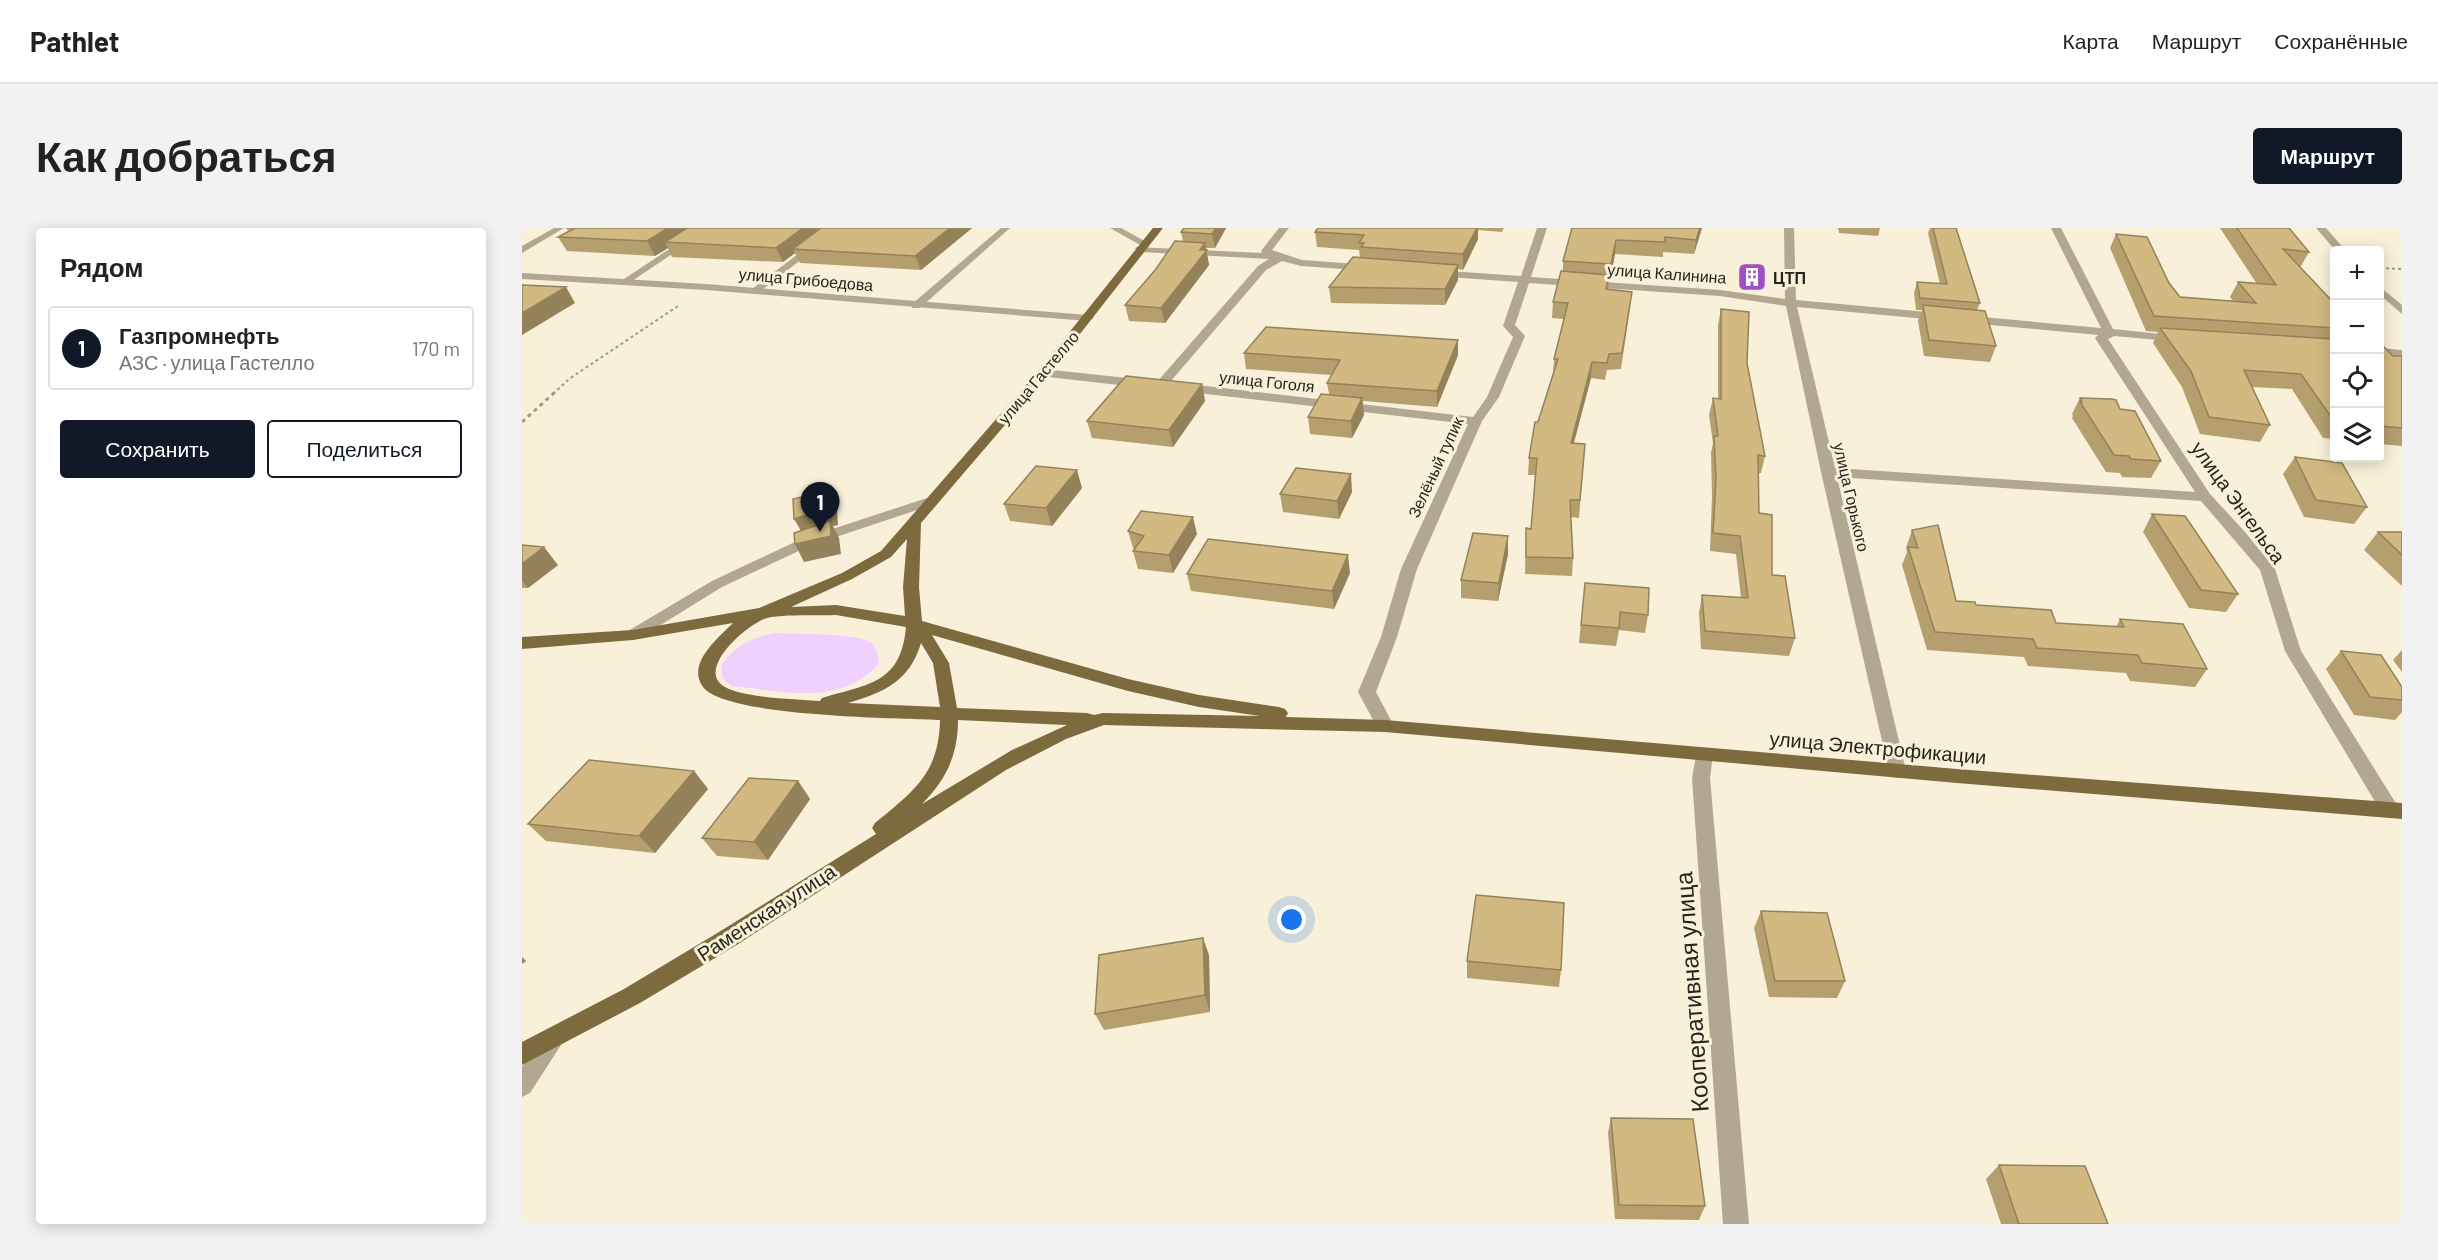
<!DOCTYPE html>
<html lang="ru">
<head>
<meta charset="utf-8">
<style>
  :root { --surface:#fff; --page:#f2f2f2; --text:#222; --muted:#767676; --line:#e0e0e0; --accent:#111827 }
  body { margin:0; font-family:Barlow,sans-serif; background:var(--page); color:var(--text) }
  .controls { position:absolute; right:18px; top:18px; display:grid; overflow:hidden; border-radius:6px; box-shadow:0 3px 15px #0003 }
  .controls button { width:54px; height:54px; display:grid; place-items:center; padding:0; border:0; border-bottom:2px solid var(--line); background:var(--surface); color:var(--text); font:30px sans-serif }
  .you { position:absolute; left:770px; top:692px; width:21px; height:21px; margin:-15px; border:4px solid #fff; border-radius:50%; background:#1a73e8; box-shadow:0 0 0 9px #1a73e833 }
  .badge { display:grid; place-items:center; width:39px; height:39px; border-radius:50%; background:var(--accent); color:#fff; font-size:20px; font-weight:700 }
  .pin { position:absolute; translate:-50% -50px; filter:drop-shadow(0 2px 3px #0008) }
  .pin::after { content:''; position:absolute; top:32px; width:21px; height:18px; background:inherit; clip-path:polygon(0 0,100% 0,50% 100%) }
  .list { margin:0; padding:0; list-style:none }
  h2 { display:flex; justify-content:space-between; align-items:center; height:78px; margin:0; padding:0 24px; font-size:26px }
  h2 small { font-size:20px; font-weight:400; color:var(--muted) }
  .list li { display:grid; grid-template-columns:39px 1fr auto; gap:18px; align-items:center; box-sizing:border-box; height:84px; margin:0 12px 12px; padding:0 12px; border:2px solid var(--line); border-radius:6px }
  .list b { display:block; font-size:22px; white-space:nowrap }
  .list p { margin:0; font-size:20px; white-space:nowrap; color:var(--muted) }
  .list em { font-size:20px; font-style:normal; color:var(--muted) }
  .actions { display:flex; gap:12px; padding:18px 24px }
  .actions a { flex:1; padding:14px 0; border:2px solid var(--accent); border-radius:6px; text-align:center; font-size:21px; color:var(--accent) }
  .actions .main { background:var(--accent); color:#fff }
  .icon { flex:none; width:33px; height:33px; fill:none; stroke:currentColor; stroke-width:2; stroke-linecap:round; stroke-linejoin:round }
  .map { position:relative; flex:none; width:1880px; height:996px; overflow:hidden; border-radius:6px }
  header { display:flex; align-items:center; gap:36px; box-sizing:border-box; height:84px; padding:0 30px; background:var(--surface); border-bottom:2px solid var(--line) }
  header strong { font-size:28px }
  nav { display:flex; gap:33px; margin-inline-start:auto; font-size:21px }
  .intro { display:flex; align-items:center; justify-content:space-between; box-sizing:border-box; height:144px; padding:0 36px }
  h1 { margin:0; font-size:42px }
  .button { padding:15px 27px; border-radius:6px; background:var(--accent); color:#fff; font-size:21px; font-weight:700 }
  main { display:flex; gap:36px; padding:0 36px }
  aside { flex:1; background:var(--surface); border-radius:6px; box-shadow:0 3px 15px #0003 }
  .map>svg:first-child { display:block }
</style>
</head>
<body>
<header>
<strong>Pathlet</strong>
<nav><a>Карта</a><a>Маршрут</a><a>Сохранённые</a></nav>
</header>
<div class="intro"><h1>Как добраться</h1><a class="button">Маршрут</a></div>
<main>
<aside>
<h2>Рядом<small></small></h2>
<ul class="list">
<li><span class="badge">1</span><div><b>Газпромнефть</b><p>АЗС · улица Гастелло</p></div><em>170 m</em></li>
</ul>
<div class="actions"><a class="main">Сохранить</a><a>Поделиться</a></div>
</aside>
<div class="map">
<svg width="1880" height="996" viewBox="0 0 1880 996">
  <rect width="100%" height="100%" fill="#f9f0da"/>
  <path fill="#efd1ff" d="M 254,405 C 273,406 335,405 348,414 C 355,419 356,427 357,435 C 318,480 262,463 209,458 L 200,449 L 200,436 C 215,417 229,409 254,405 Z"/>
  <g fill="none" stroke-linecap="round" stroke-linejoin="round">
    <g stroke="#a09a8a" stroke-width="2" stroke-dasharray="3 3" stroke-linecap="butt">
      <path d="M 1858,40 L 1880,41"/>
      <path d="M 31,166 L 47,151 L 156,78"/>
    </g>
    <path stroke="#a09a8a" stroke-width="3" stroke-dasharray="4 4" stroke-linecap="butt" d="M 0,194 L 33,164"/>
    <g fill="#b2a790" fill-rule="evenodd">
      <path d="M 32,0 L 42,0 L 0,25 L 0,18 Z"/>
      <path d="M 179,0 L 189,0 L 104,57 L 96,55 Z"/>
      <path d="M 310,0 L 320,0 L 236,65 L 230,65 L 230,61 Z"/>
      <path d="M 479,0 L 488,0 L 398,80 L 390,80 L 390,76 Z"/>
      <path d="M 588,0 L 599,0 L 628,16 L 620,18 Z"/>
      <path d="M 408,269 L 415,273 L 413,276 L 287,318 L 200,359 L 116,411 L 106,411 L 103,407 L 106,403 L 190,353 L 277,312 Z"/>
      <path d="M 31,800 L 39,803 L 42,810 L 39,817 L 8,865 L 0,869 L 0,839 L 23,803 Z"/>
    </g>
    <g fill="#b2a790" fill-rule="evenodd">
      <path d="M 757,0 L 767,0 L 750,22 L 780,32 L 849,37 L 854,40 L 849,43 L 779,38 L 760,33 L 744,42 L 643,160 L 635,160 L 633,157 L 635,154 L 736,38 L 747,31 L 618,24 L 613,21 L 614,19 L 740,25 L 739,23 Z"/>
      <path d="M 1015,0 L 1025,0 L 1009,49 L 1198,62 L 1263,71 L 1262,0 L 1272,0 L 1274,72 L 1579,100 L 1529,0 L 1539,0 L 1591,101 L 1658,108 L 1664,111 L 1658,114 L 1592,108 L 1586,111 L 1688,266 L 1723,304 L 1753,341 L 1779,423 L 1875,577 L 1878,582 L 1875,587 L 1868,590 L 1861,587 L 1763,423 L 1738,342 L 1679,273 L 1315,249 L 1384,543 L 1382,548 L 1375,550 L 1368,548 L 1299,244 L 1264,78 L 1198,68 L 1007,55 L 993,97 L 1003,108 L 977,169 L 960,193 L 895,341 L 875,409 L 854,464 L 872,498 L 869,503 L 863,504 L 857,503 L 836,464 L 859,409 L 879,341 L 946,196 L 658,163 L 652,159 L 658,155 L 951,189 L 965,169 L 991,109 L 981,98 L 996,54 L 912,48 L 907,45 L 912,42 L 999,48 ZM 1275,79 L 1576,107 L 1573,110 L 1673,264 L 1313,240 Z"/>
      <path d="M 1794,0 L 1804,0 L 1823,22 L 1813,22 Z"/>
      <path d="M 0,45 L 184,56 L 566,87 L 572,90 L 566,93 L 184,62 L 0,51 Z"/>
      <path d="M 1858,59 L 1880,77 L 1880,86 L 1858,67 Z"/>
      <path d="M 1858,120 L 1880,122 L 1880,130 L 1858,127 Z"/>
      <path d="M 521,141 L 624,152 L 630,156 L 624,160 L 517,148 L 517,142 Z"/>
      <path d="M 1182,520 L 1189,522 L 1191,527 L 1188,550 L 1227,996 L 1201,996 L 1170,550 L 1175,522 Z"/>
    </g>
    <path fill="#7d6a3e" fill-rule="evenodd" d="M 631,0 L 641,0 L 525,148 L 399,295 L 397,359 L 400,393 L 606,451 L 677,467 L 757,479 L 763,481 L 766,485 L 764,489 L 863,492 L 1435,541 L 1880,575 L 1880,591 L 1435,555 L 863,504 L 582,497 L 544,511 L 484,542 L 213,718 L 118,775 L 0,837 L 0,814 L 102,761 L 197,704 L 354,606 L 350,600 L 353,595 C 392,563 417,545 418,492 C 377,490 203,489 181,459 C 164,436 196,410 211,395 L 111,412 L 0,421 L 0,409 L 111,402 L 237,380 L 320,345 L 359,323 L 517,142 ZM 385,311 L 381,359 L 383,388 L 314,377 L 269,379 L 330,351 L 369,329 ZM 314,387 L 384,399 C 379,456 346,456 300,470 L 298,473 C 274,471 222,470 203,459 C 172,442 226,395 245,390 C 262,386 295,388 314,387 ZM 410,407 L 606,463 L 677,479 L 738,488 L 581,485 L 572,487 L 565,485 L 435,480 L 427,435 ZM 399,415 L 411,435 L 418,479 L 326,475 C 361,465 388,453 399,415 ZM 436,492 L 545,497 L 490,522 L 400,576 C 424,552 436,527 436,492 Z"/>
  </g>
  <g fill="#b59f6f">
    <path d="M 44,0 L 450,0 L 399,42 L 278,35 L 273,25 L 261,34 L 150,29 L 146,20 L 133,28 L 45,23 L 36,9 L 49,2 L 45,2 Z"/>
    <path d="M 662,0 L 704,0 L 693,20 L 684,20 L 687,37 L 643,95 L 607,93 L 603,77 L 661,14 L 659,4 Z"/>
    <path d="M 796,0 L 982,0 L 980,4 L 956,2 L 956,11 L 941,42 L 936,41 L 936,52 L 923,77 L 809,75 L 807,59 L 838,30 L 837,22 L 795,19 L 793,4 Z"/>
    <path d="M 1050,0 L 1180,0 L 1172,26 L 1141,24 L 1141,29 L 1093,26 L 1088,52 L 1087,52 L 1086,62 L 1108,80 L 1099,141 L 1085,142 L 1083,152 L 1069,150 L 1052,215 L 1063,216 L 1057,290 L 1049,289 L 1051,330 L 1050,348 L 1003,346 L 1004,300 L 1009,301 L 1013,247 L 1006,247 L 1007,230 L 1016,194 L 1031,146 L 1032,131 L 1042,91 L 1030,90 L 1031,74 L 1041,43 L 1041,33 Z"/>
    <path d="M 1316,0 L 1358,0 L 1356,8 L 1317,5 Z"/>
    <path d="M 1408,0 L 1434,0 L 1458,75 L 1455,82 L 1474,118 L 1468,134 L 1402,128 L 1396,93 L 1400,82 L 1394,82 L 1392,65 L 1395,54 L 1418,56 L 1406,5 Z"/>
    <path d="M 1698,0 L 1767,0 L 1787,24 L 1779,38 L 1776,38 L 1812,75 L 1812,211 L 1801,210 L 1770,161 L 1730,159 L 1748,197 L 1738,214 L 1678,206 L 1660,159 L 1631,115 L 1636,104 L 1624,103 L 1588,20 L 1594,6 L 1647,55 L 1658,69 L 1712,74 L 1708,69 L 1716,54 L 1735,56 Z"/>
    <path d="M 1199,81 L 1225,135 L 1243,228 L 1239,245 L 1236,245 L 1237,285 L 1250,347 L 1273,410 L 1267,428 L 1179,421 L 1177,385 L 1180,367 L 1219,370 L 1214,326 L 1188,323 L 1190,268 L 1189,225 L 1191,215 L 1187,187 L 1191,170 L 1196,171 L 1196,97 Z"/>
    <path d="M 1857,118 L 1871,128 L 1880,128 L 1880,218 L 1857,216 Z"/>
    <path d="M 722,125 L 936,127 L 915,179 L 841,173 L 842,187 L 830,210 L 788,206 L 786,189 L 807,166 L 805,155 L 810,147 L 724,141 Z"/>
    <path d="M 680,156 L 683,173 L 651,219 L 570,210 L 565,193 Z"/>
    <path d="M 1558,170 L 1598,181 L 1639,233 L 1629,250 L 1600,249 L 1598,245 L 1584,244 L 1550,190 L 1551,188 L 1550,186 Z"/>
    <path d="M 1773,229 L 1845,279 L 1832,296 L 1782,289 L 1761,246 Z"/>
    <path d="M 560,260 L 530,298 L 488,293 L 482,276 Z"/>
    <path d="M 830,264 L 817,291 L 761,284 L 758,266 Z"/>
    <path d="M 1630,286 L 1716,366 L 1704,384 L 1667,380 L 1621,304 Z"/>
    <path d="M 1390,302 L 1434,373 L 1534,395 L 1594,399 L 1598,391 L 1685,441 L 1673,459 L 1608,453 L 1604,445 L 1506,438 L 1502,429 L 1405,422 L 1380,337 L 1385,324 L 1384,320 Z"/>
    <path d="M 606,303 L 675,306 L 651,345 L 616,341 L 611,323 L 613,321 L 611,320 Z"/>
    <path d="M 1856,304 L 1880,304 L 1880,358 L 1842,322 Z"/>
    <path d="M 0,317 L 36,337 L 6,360 L 0,360 Z"/>
    <path d="M 986,326 L 976,373 L 939,370 L 939,352 Z"/>
    <path d="M 828,345 L 812,381 L 669,363 L 665,346 Z"/>
    <path d="M 1063,355 L 1126,387 L 1123,405 L 1097,402 L 1094,418 L 1057,415 Z"/>
    <path d="M 1880,422 L 1880,444 L 1871,432 Z"/>
    <path d="M 1819,423 L 1880,459 L 1880,484 L 1873,492 L 1832,487 L 1804,441 Z"/>
    <path d="M 172,543 L 186,561 L 133,625 L 24,613 L 6,596 Z"/>
    <path d="M 276,553 L 288,571 L 246,632 L 195,628 L 180,610 Z"/>
    <path d="M 1239,683 L 1323,753 L 1315,770 L 1247,769 L 1232,700 Z"/>
    <path d="M 687,727 L 688,784 L 582,802 L 573,786 Z"/>
    <path d="M 945,733 L 1039,742 L 1037,759 L 945,750 Z"/>
    <path d="M 1089,890 L 1183,978 L 1177,992 L 1093,991 L 1086,905 Z"/>
    <path d="M 1477,937 L 1586,996 L 1479,996 L 1464,951 Z"/>
  </g>
  <g fill="#93825a">
    <path d="M 146,0 L 175,0 L 143,14 L 146,20 L 133,28 L 125,13 Z"/>
    <path d="M 281,0 L 306,0 L 271,21 L 273,25 L 261,34 L 254,20 Z"/>
    <path d="M 428,0 L 450,0 L 399,42 L 393,28 Z"/>
    <path d="M 694,0 L 704,0 L 693,20 L 690,6 Z"/>
    <path d="M 955,0 L 956,0 L 956,11 L 941,42 L 941,26 Z"/>
    <path d="M 1178,0 L 1180,0 L 1172,26 L 1174,12 Z"/>
    <path d="M 1094,12 L 1093,26 L 1088,52 L 1089,36 Z"/>
    <path d="M 683,15 L 687,37 L 643,95 L 639,80 Z"/>
    <path d="M 936,37 L 936,52 L 923,77 L 923,61 Z"/>
    <path d="M 44,59 L 53,75 L 0,107 L 0,85 Z"/>
    <path d="M 936,112 L 936,127 L 915,179 L 915,163 Z"/>
    <path d="M 1070,134 L 1069,150 L 1047,232 L 1049,215 Z"/>
    <path d="M 680,156 L 683,173 L 651,219 L 647,202 Z"/>
    <path d="M 840,170 L 842,187 L 830,210 L 829,193 Z"/>
    <path d="M 555,242 L 560,260 L 530,298 L 524,280 Z"/>
    <path d="M 829,246 L 830,264 L 817,291 L 815,273 Z"/>
    <path d="M 306,263 L 315,281 L 316,297 L 311,298 L 317,310 L 319,326 L 282,334 L 273,316 L 282,308 L 272,291 Z"/>
    <path d="M 671,289 L 675,306 L 651,345 L 647,327 Z"/>
    <path d="M 986,308 L 986,326 L 976,373 L 977,355 Z"/>
    <path d="M 22,319 L 36,337 L 6,360 L 0,353 L 0,336 Z"/>
    <path d="M 826,327 L 828,345 L 812,381 L 810,363 Z"/>
    <path d="M 172,543 L 186,561 L 133,625 L 117,608 Z"/>
    <path d="M 276,553 L 288,571 L 246,632 L 232,614 Z"/>
    <path d="M 681,710 L 687,727 L 688,784 L 683,767 Z"/>
    <path d="M 0,729 L 4,733 L 0,736 Z"/>
  </g>
  <g fill="#d2b981" stroke="#93825a" stroke-width="1.5">
    <path d="M 53,0 L 146,0 L 125,13 L 36,9 Z"/>
    <path d="M 165,0 L 281,0 L 254,20 L 143,14 Z"/>
    <path d="M 299,0 L 428,0 L 393,28 L 271,21 Z"/>
    <path d="M 662,0 L 694,0 L 690,6 L 659,4 Z"/>
    <path d="M 796,0 L 955,0 L 941,26 L 839,19 L 842,15 L 837,15 L 842,7 L 793,4 Z"/>
    <path d="M 1050,0 L 1178,0 L 1174,12 L 1143,9 L 1143,14 L 1094,12 L 1089,36 L 1041,33 Z"/>
    <path d="M 1411,0 L 1434,0 L 1458,75 L 1398,70 L 1395,54 L 1425,56 Z"/>
    <path d="M 1715,0 L 1767,0 L 1787,24 L 1761,21 L 1812,75 L 1812,100 L 1632,88 L 1594,6 L 1625,9 L 1647,55 L 1658,69 L 1734,75 L 1716,54 L 1754,57 Z"/>
    <path d="M 653,13 L 683,15 L 678,22 L 685,22 L 639,80 L 603,77 L 634,41 Z"/>
    <path d="M 831,29 L 936,37 L 923,61 L 807,59 Z"/>
    <path d="M 1039,43 L 1087,47 L 1084,61 L 1110,64 L 1100,125 L 1087,126 L 1085,135 L 1070,134 L 1049,215 L 1063,216 L 1058,272 L 1048,272 L 1051,330 L 1004,329 L 1004,300 L 1009,301 L 1015,230 L 1007,230 L 1013,194 L 1016,194 L 1036,131 L 1032,131 L 1046,75 L 1031,74 Z"/>
    <path d="M 0,57 L 44,59 L 0,85 Z"/>
    <path d="M 1401,77 L 1463,83 L 1474,118 L 1407,112 Z"/>
    <path d="M 1199,81 L 1227,84 L 1225,135 L 1243,228 L 1236,227 L 1237,285 L 1250,287 L 1250,347 L 1263,348 L 1273,410 L 1183,403 L 1180,367 L 1226,370 L 1218,308 L 1191,305 L 1194,251 L 1192,208 L 1196,208 L 1191,170 L 1199,171 Z"/>
    <path d="M 744,99 L 936,112 L 915,163 L 805,155 L 818,132 L 722,125 Z"/>
    <path d="M 1638,100 L 1812,111 L 1812,193 L 1779,146 L 1722,142 L 1748,197 L 1687,189 L 1669,143 Z"/>
    <path d="M 1857,118 L 1862,119 L 1871,128 L 1880,128 L 1880,200 L 1857,198 Z"/>
    <path d="M 604,148 L 680,156 L 647,202 L 565,193 Z"/>
    <path d="M 799,166 L 840,170 L 829,193 L 786,189 Z"/>
    <path d="M 1558,170 L 1590,171 L 1594,172 L 1598,181 L 1613,183 L 1639,233 L 1609,231 L 1607,228 L 1592,227 L 1558,174 L 1560,174 Z"/>
    <path d="M 1773,229 L 1820,235 L 1845,279 L 1794,272 Z"/>
    <path d="M 514,238 L 555,242 L 524,280 L 482,276 Z"/>
    <path d="M 774,240 L 829,246 L 815,273 L 758,266 Z"/>
    <path d="M 306,263 L 307,279 L 272,291 L 271,271 Z"/>
    <path d="M 619,283 L 671,289 L 647,327 L 611,323 L 622,308 L 606,303 Z"/>
    <path d="M 1630,286 L 1663,288 L 1716,366 L 1679,362 Z"/>
    <path d="M 308,293 L 309,308 L 273,316 L 272,305 Z"/>
    <path d="M 1416,297 L 1434,373 L 1453,374 L 1454,377 L 1529,382 L 1534,395 L 1602,399 L 1598,391 L 1661,396 L 1685,441 L 1620,435 L 1616,427 L 1515,420 L 1511,411 L 1413,404 L 1386,319 L 1396,320 L 1390,302 Z"/>
    <path d="M 1856,304 L 1880,304 L 1880,327 Z"/>
    <path d="M 951,305 L 986,308 L 977,355 L 939,352 Z"/>
    <path d="M 686,311 L 826,327 L 810,363 L 665,346 Z"/>
    <path d="M 0,317 L 22,319 L 0,336 Z"/>
    <path d="M 1063,355 L 1127,360 L 1126,387 L 1098,384 L 1097,400 L 1059,397 Z"/>
    <path d="M 1819,423 L 1859,427 L 1880,459 L 1880,472 L 1848,469 Z"/>
    <path d="M 67,532 L 172,543 L 117,608 L 6,596 Z"/>
    <path d="M 227,550 L 276,553 L 232,614 L 180,610 Z"/>
    <path d="M 954,667 L 1042,675 L 1039,742 L 945,733 Z"/>
    <path d="M 1239,683 L 1305,685 L 1323,753 L 1253,753 Z"/>
    <path d="M 681,710 L 683,767 L 573,786 L 577,727 Z"/>
    <path d="M 1089,890 L 1171,891 L 1183,978 L 1097,977 Z"/>
    <path d="M 1477,937 L 1563,938 L 1586,996 L 1497,996 Z"/>
  </g>
  <defs>
    <g id="building-square" transform="scale(1.5)"><rect x="-9" y="-9" width="18" height="18" rx="4" fill="#9f51c3" stroke="#f9f0da"/><path d="M-4-6H4V6H1V3H-1V6H-4ZM-2.5-4.3h1.7v1.8h-1.7ZM.8-4.3h1.7v1.8H.8ZM-2.5-1h1.7V.8h-1.7ZM.8-1h1.7V.8H.8Z" fill="#fff"/></g>
  </defs>
  <g fill-rule="evenodd">
    <use href="#building-square" x="1230" y="49"/>
  </g>
  <g text-anchor="middle" dominant-baseline="central" stroke-width="6" stroke-linejoin="round" paint-order="stroke">
    <g font-size="16" fill="#27241c" stroke="#f9f0da">
      <text transform="translate(1145 45) rotate(4)">улица Калинина</text>
      <text transform="translate(284 51) rotate(5)">улица Грибоедова</text>
      <text transform="translate(516 149) rotate(-50)">улица Гастелло</text>
      <text transform="translate(745 153) rotate(6)">улица Гоголя</text>
      <text transform="translate(913 239) rotate(-65)">Зелёный тупик</text>
      <text transform="translate(1330 269) rotate(77)">улица Горького</text>
    </g>
    <g font-size="16" font-weight="bold" fill="#27241c" stroke="#f9f0da" text-anchor="start">
      <text x="1251" y="49">ЦТП</text>
    </g>
    <g font-size="20" fill="#27241c" stroke="#f9f0da">
      <text transform="translate(1717 274) rotate(54)">улица Энгельса</text>
      <text transform="translate(1356 519) rotate(5)">улица Электрофикации</text>
      <text transform="translate(244 684) rotate(-33)">Раменская улица</text>
    </g>
    <g font-size="24" fill="#27241c" stroke="#f9f0da">
      <text transform="translate(1169 764) rotate(-94)">Кооперативная улица</text>
    </g>
  </g>
</svg>
<div class="controls">
<button>+</button>
<button>−</button>
<button><svg class="icon" aria-label="locate" viewBox="0 0 24 24"><circle cx="12" cy="12" r="6"/><path d="M12 2v4M12 18v4M2 12h4M18 12h4"/></svg></button>
<button><svg class="icon" aria-label="layers" viewBox="0 0 24 24"><path d="M12 4l9 5-9 5-9-5zM3 14l9 5 9-5"/></svg></button>
</div>
<div class="you"></div>
<div class="pin badge" style="left:298px;top:304px">1</div>
</div>
</main>
</body>
</html>
